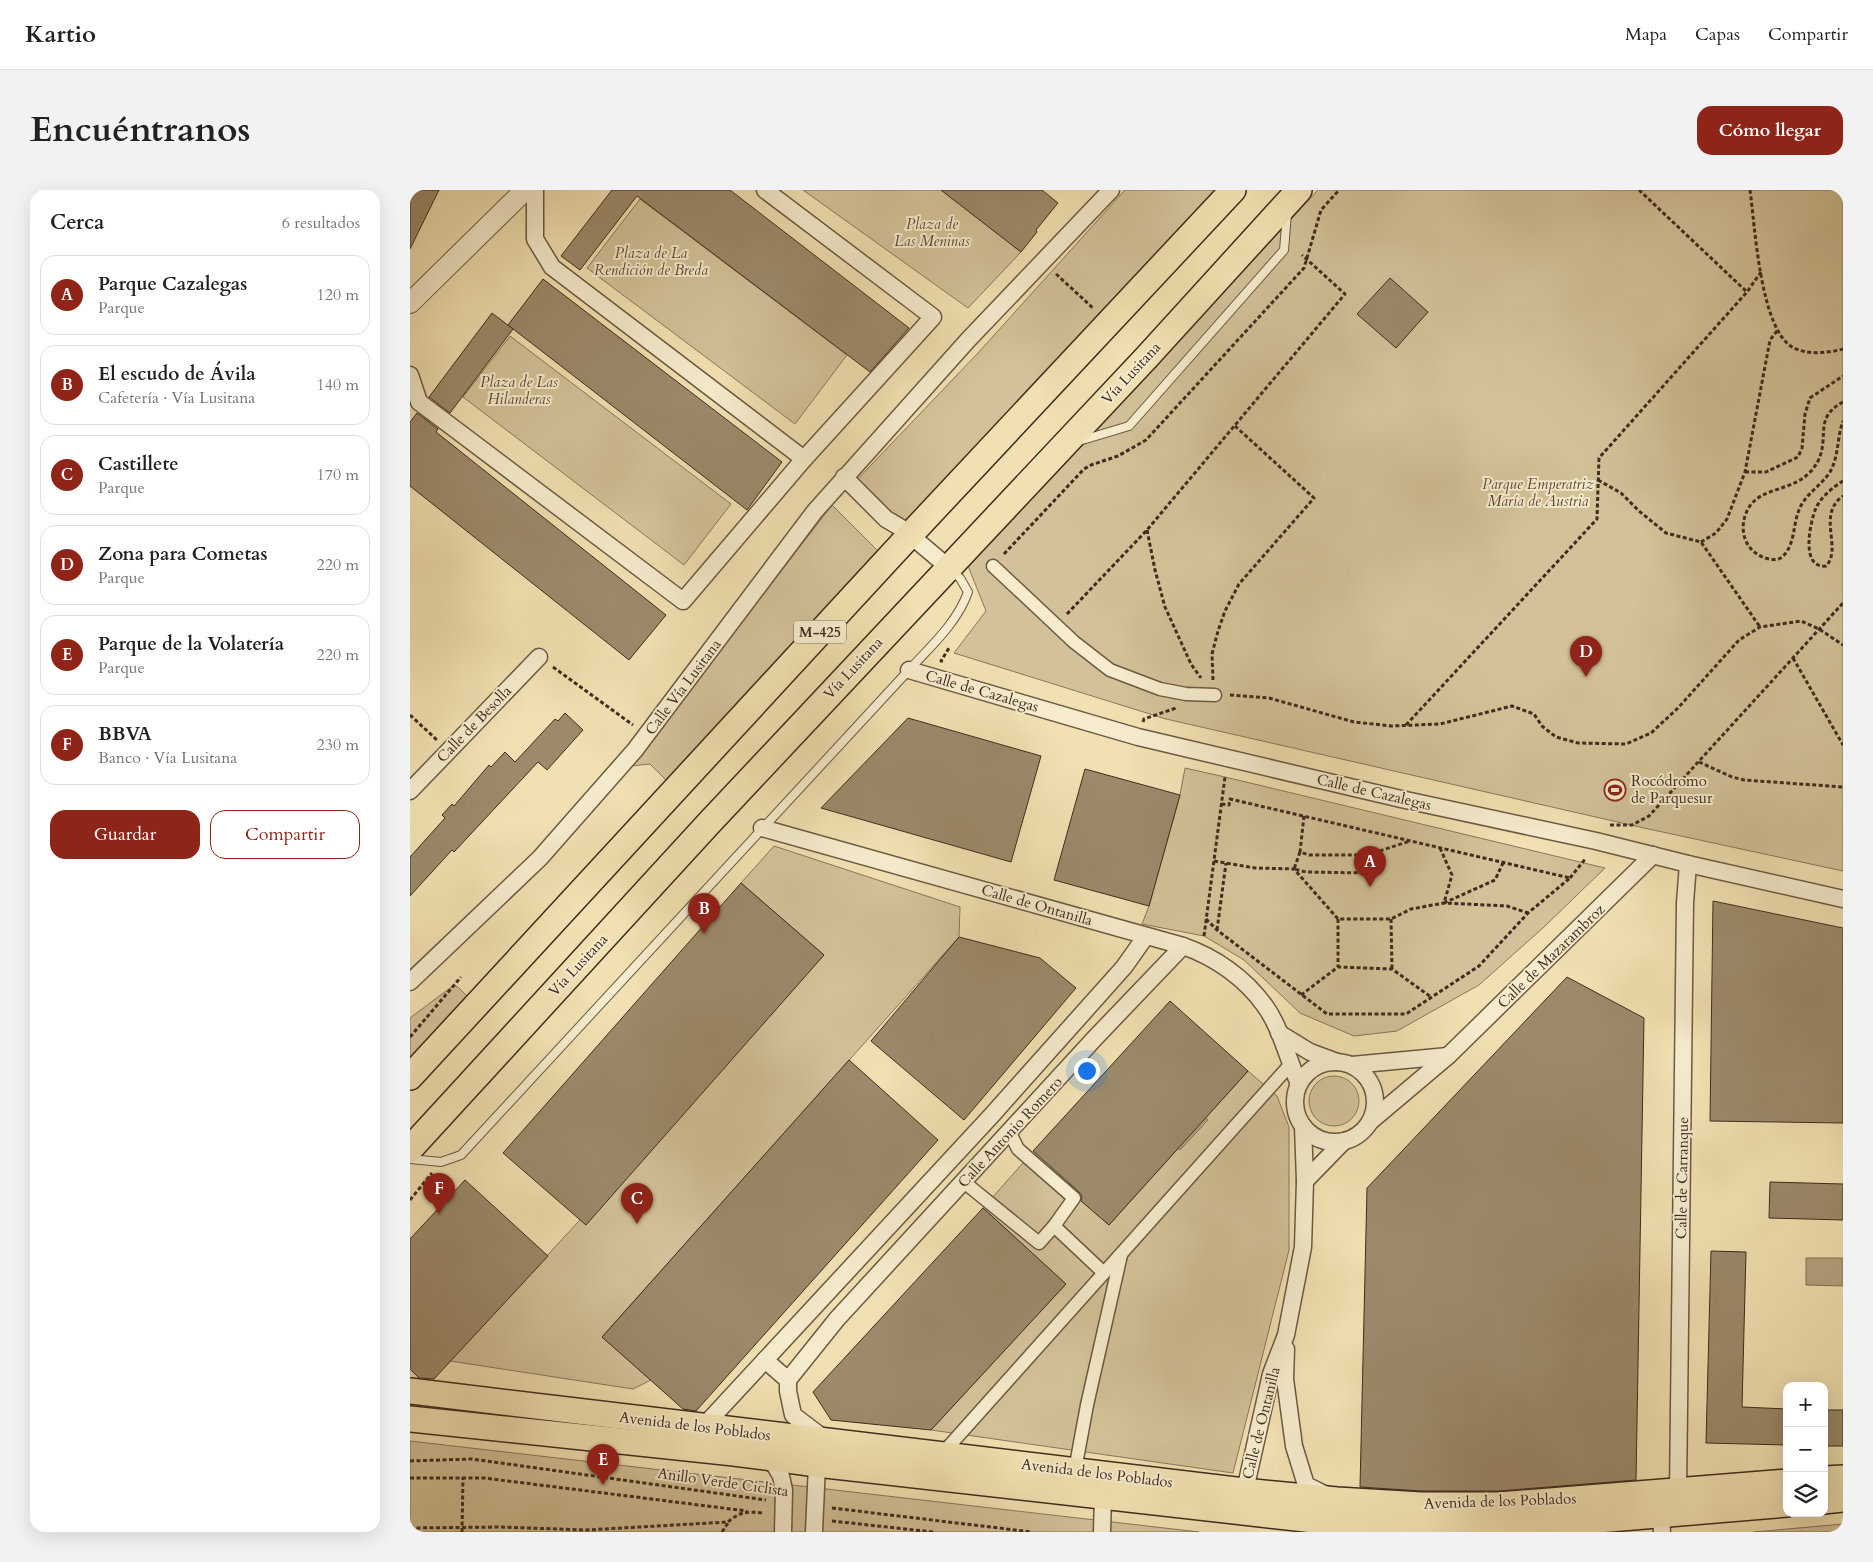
<!DOCTYPE html>
<html lang="es">
<head>
<meta charset="utf-8">
<style>
  :root { --surface:#fff; --page:#f2f2f2; --text:#222; --muted:#767676; --line:#e0e0e0; --accent:#8f2418 }
  body { margin:0; font-family:Cardo,serif; background:var(--page); color:var(--text) }
  .controls { position:absolute; right:15px; bottom:15px; display:grid; overflow:hidden; border-radius:10px; box-shadow:0 5px 20px #0002 }
  .controls button { width:45px; height:45px; display:grid; place-items:center; padding:0; border:0; border-bottom:1px solid var(--line); background:var(--surface); color:var(--text); font:25px sans-serif }
  .you { position:absolute; left:676px; top:880px; width:18px; height:18px; margin:-12px; border:4px solid #fff; border-radius:50%; background:#1a73e8; box-shadow:0 0 0 8px #1a73e833 }
  .badge { display:grid; place-items:center; width:32px; height:32px; border-radius:50%; background:var(--accent); color:#fff; font-size:16px; font-weight:700 }
  .pin { position:absolute; translate:-50% -41px; filter:drop-shadow(0 1px 2px #0008) }
  .pin::after { content:''; position:absolute; top:26px; width:18px; height:15px; background:inherit; clip-path:polygon(0 0,100% 0,50% 100%) }
  .list { margin:0; padding:0; list-style:none }
  h2 { display:flex; justify-content:space-between; align-items:center; height:65px; margin:0; padding:0 20px; font-size:21px }
  h2 small { font-size:16px; font-weight:400; color:var(--muted) }
  .list li { display:grid; grid-template-columns:32px 1fr auto; gap:15px; align-items:center; box-sizing:border-box; height:80px; margin:0 10px 10px; padding:0 10px; border:1px solid var(--line); border-radius:15px }
  .list b { display:block; font-size:19px; white-space:nowrap }
  .list p { margin:0; font-size:16px; white-space:nowrap; color:var(--muted) }
  .list em { font-size:16px; font-style:normal; color:var(--muted) }
  .actions { display:flex; gap:10px; padding:15px 20px }
  .actions a { flex:1; padding:11px 0; border:1px solid var(--accent); border-radius:15px; text-align:center; font-size:18px; color:var(--accent) }
  .actions .main { background:var(--accent); color:#fff }
  .icon { flex:none; width:28px; height:28px; fill:none; stroke:currentColor; stroke-width:2; stroke-linecap:round; stroke-linejoin:round }
  .map { position:relative; flex:none; width:1433px; height:1342px; overflow:hidden; border-radius:15px }
  header { display:flex; align-items:center; gap:30px; box-sizing:border-box; height:70px; padding:0 25px; background:var(--surface); border-bottom:1px solid var(--line) }
  header strong { font-size:24px }
  nav { display:flex; gap:28px; margin-inline-start:auto; font-size:18px }
  .intro { display:flex; align-items:center; justify-content:space-between; box-sizing:border-box; height:120px; padding:0 30px }
  h1 { margin:0; font-size:35px }
  .button { padding:12px 22px; border-radius:15px; background:var(--accent); color:#fff; font-size:18px; font-weight:700 }
  main { display:flex; gap:30px; padding:0 30px }
  aside { flex:1; background:var(--surface); border-radius:15px; box-shadow:0 5px 20px #0002 }
  .map>svg:first-child { display:block }
</style>
</head>
<body>
<header>
<strong>Kartio</strong>
<nav><a>Mapa</a><a>Capas</a><a>Compartir</a></nav>
</header>
<div class="intro"><h1>Encuéntranos</h1><a class="button">Cómo llegar</a></div>
<main>
<aside>
<h2>Cerca<small>6 resultados</small></h2>
<ul class="list">
<li><span class="badge">A</span><div><b>Parque Cazalegas</b><p>Parque</p></div><em>120 m</em></li>
<li><span class="badge">B</span><div><b>El escudo de Ávila</b><p>Cafetería · Vía Lusitana</p></div><em>140 m</em></li>
<li><span class="badge">C</span><div><b>Castillete</b><p>Parque</p></div><em>170 m</em></li>
<li><span class="badge">D</span><div><b>Zona para Cometas</b><p>Parque</p></div><em>220 m</em></li>
<li><span class="badge">E</span><div><b>Parque de la Volatería</b><p>Parque</p></div><em>220 m</em></li>
<li><span class="badge">F</span><div><b>BBVA</b><p>Banco · Vía Lusitana</p></div><em>230 m</em></li>
</ul>
<div class="actions"><a class="main">Guardar</a><a>Compartir</a></div>
</aside>
<div class="map">
<svg width="1433" height="1342" viewBox="0 0 1433 1342">
  <rect width="100%" height="100%" fill="#f1e1b2"/>
  <filter id="stains"><feTurbulence type="fractalNoise" baseFrequency=".004" numOctaves="4"/><feColorMatrix values="0 0 0 0 .2 0 0 0 0 .09 0 0 0 0 .02 0 0 0 .5 -.17"/></filter>
  <radialGradient id="worn" r=".72"><stop offset=".6" stop-color="#630" stop-opacity="0"/><stop offset="1" stop-color="#630" stop-opacity=".3"/></radialGradient>
  <g fill="#d3c299" stroke="#89775c">
    <path d="M 393,0 L 531,0 L 611,62 L 558,118 Z"/>
    <path d="M 715,0 L 809,0 L 493,339 L 442,295 L 568,163 Z"/>
    <path d="M 908,0 L 1433,0 L 1433,681 L 1234,638 L 756,529 L 544,463 L 576,421 L 558,376 Z"/>
    <path d="M 230,9 L 437,165 L 385,234 L 177,78 Z"/>
    <path d="M 100,146 L 321,314 L 274,375 L 53,207 Z"/>
    <path d="M 422,315 L 471,364 L 258,592 L 240,574 L 221,576 Z"/>
    <path d="M 775,578 L 815,587 L 1195,678 L 1134,737 L 1069,795 L 987,841 L 944,846 L 890,823 L 834,770 L 794,746 L 732,734 L 739,716 L 770,605 Z"/>
    <path d="M 364,656 L 550,717 L 549,747 L 192,1147 L 241,1190 L 223,1199 L 40,1171 L 414,765 L 331,693 Z"/>
    <path d="M 44,795 L 49,798 L 62,811 L 0,878 L 0,828 Z"/>
    <path d="M 838,881 L 867,906 L 879,937 L 879,1060 L 823,1283 L 521,1240 L 656,1094 L 573,1018 L 620,965 L 699,1035 Z"/>
    <circle cx="924" cy="911" r="25"/>
    <path d="M 0,1251 L 789,1342 L 0,1342 Z"/>
    <path d="M 1433,1334 L 1433,1342 L 1344,1342 Z"/>
  </g>
  <g fill="#b4a380" stroke="#857359">
    <path d="M 785,919 L 798,930 L 770,960 L 758,949 Z"/>
    <path d="M 1396,1068 L 1433,1068 L 1433,1096 L 1396,1095 Z"/>
  </g>
  <g fill="#9c8a6b" stroke="#3f2c1e">
    <path d="M 4,0 L 29,0 L 0,59 L 0,9 Z"/>
    <path d="M 202,0 L 320,0 L 499,138 L 460,182 L 227,6 L 170,80 L 151,66 Z"/>
    <path d="M 531,0 L 632,0 L 648,13 L 626,40 L 627,42 L 611,62 Z"/>
    <path d="M 980,88 L 1018,122 L 986,158 L 947,124 Z"/>
    <path d="M 133,89 L 372,272 L 337,320 L 98,135 Z"/>
    <path d="M 82,123 L 103,139 L 40,223 L 19,207 Z"/>
    <path d="M 7,223 L 28,239 L 26,242 L 256,425 L 219,470 L 0,296 L 0,232 Z"/>
    <path d="M 155,523 L 173,540 L 137,580 L 128,572 L 44,662 L 42,660 L 0,706 L 0,667 L 35,628 L 32,625 L 42,614 L 44,616 L 79,575 L 81,577 L 95,562 L 105,572 L 145,529 L 148,531 Z"/>
    <path d="M 498,528 L 631,566 L 601,672 L 411,618 Z"/>
    <path d="M 675,579 L 770,605 L 739,716 L 644,690 Z"/>
    <path d="M 331,693 L 414,765 L 176,1035 L 93,963 Z"/>
    <path d="M 1303,711 L 1433,738 L 1433,933 L 1300,931 Z"/>
    <path d="M 549,747 L 630,768 L 666,798 L 554,930 L 461,851 Z"/>
    <path d="M 1157,787 L 1234,828 L 1226,1290 L 1088,1301 L 1011,1301 L 950,1297 L 957,998 Z"/>
    <path d="M 760,811 L 838,881 L 699,1035 L 671,1011 L 672,1006 L 669,1002 L 623,961 Z"/>
    <path d="M 439,870 L 528,950 L 286,1221 L 273,1219 L 192,1147 Z"/>
    <path d="M 55,990 L 138,1066 L 24,1189 L 9,1188 L 0,1179 L 0,1049 Z"/>
    <path d="M 1360,992 L 1433,994 L 1433,1030 L 1359,1028 Z"/>
    <path d="M 573,1018 L 656,1094 L 521,1240 L 421,1230 L 403,1202 Z"/>
    <path d="M 1301,1061 L 1336,1062 L 1332,1217 L 1377,1219 L 1377,1255 L 1296,1253 Z"/>
    <rect x="1414" y="1220" width="19" height="36"/>
  </g>
  <g fill="none" stroke-linecap="round" stroke-linejoin="round">
    <g stroke="#6c5943" stroke-width="10">
      <g id="service">
        <path d="M 669,251 L 719,236 L 874,60 L 877,24"/>
        <path d="M 0,969 L 31,972 L 51,965 L 499,480 C 521,456 547,433 558,402 L 550,388 L 540,380"/>
      </g>
    </g>
    <g stroke="#6c5943" stroke-width="15">
      <g id="pedestrian">
        <path d="M 583,376 L 664,452 L 700,480 L 750,499 L 776,504 L 805,505"/>
        <path d="M 554,992 L 629,1053 L 644,1036 L 664,1008 L 608,959 L 600,943"/>
        <path d="M 644,1036 L 694,1083"/>
        <path d="M 532,1264 L 880,875"/>
        <path d="M 665,1280 L 677,1215 L 711,1065"/>
      </g>
    </g>
    <g stroke="#6c5943" stroke-width="19">
      <g id="minor">
        <path d="M 125,0 L 125,49 L 142,77 L 394,269"/>
        <path d="M 0,185 L 9,212 L 273,411 L 394,269 L 523,127 L 355,0"/>
        <path d="M 434,287 L 476,329 L 493,339 L 538,377"/>
        <path d="M 499,480 L 728,547 L 991,609 L 1186,651 L 1278,674 L 1433,709"/>
        <path d="M 0,601 L 129,467"/>
        <path d="M 352,638 L 773,756 C 805,767 835,788 855,816 C 871,838 878,870 889,894"/>
        <path d="M 0,792 L 130,668 L 225,560 L 405,321 L 558,150 L 701,0"/>
        <path d="M 869,843 L 900,862 L 927,872"/>
        <circle cx="925" cy="912" r="40"/>
        <path d="M 942,875 L 1038,866"/>
        <path d="M 961,931 L 1038,866 L 1243,665"/>
        <path d="M 895,991 L 934,951"/>
        <path d="M 876,1159 L 875,1189 L 884,1256 L 896,1295 L 916,1305"/>
        <path d="M 355,1170 L 378,1190"/>
        <path d="M 293,1237 L 582,925 L 714,777 L 736,746"/>
        <path d="M 416,1250 L 383,1225 L 378,1201 L 378,1190 L 427,1129 L 685,848 L 773,756"/>
        <path d="M 401,1267 L 407,1274 L 404,1342"/>
        <path d="M 361,1269 L 371,1286 L 374,1300 L 373,1342"/>
        <path d="M 1268,1302 L 1275,713 L 1278,674"/>
        <path d="M 833,1309 L 861,1184 L 876,1145 L 893,1057 L 895,991 L 893,936"/>
        <path d="M 1251,1326 L 1252,1342"/>
        <path d="M 692,1342 L 693,1306"/>
      </g>
    </g>
    <g stroke="#6c5943" stroke-width="22">
      <path id="tertiary" d="M 0,113 L 115,0"/>
    </g>
    <g stroke="#3f2c1e" stroke-width="28">
      <g id="primary">
        <path d="M 0,887 L 500,345 L 823,0"/>
        <path d="M 0,959 L 300,632 L 736,168 L 889,0"/>
        <path d="M 0,1201 L 834,1301 L 927,1310 L 1011,1315 L 1089,1315 L 1377,1292"/>
        <path d="M 0,1229 L 324,1263 L 407,1274 L 948,1335 L 1016,1339 L 1082,1339 L 1377,1314"/>
        <path d="M 1414,1289 L 1433,1288"/>
        <path d="M 1414,1311 L 1433,1309"/>
      </g>
    </g>
    <g stroke="#3f2c1e" stroke-width="3" stroke-dasharray="4 2.5" stroke-linecap="butt">
      <path d="M 1229,0 L 1337,102"/>
      <path d="M 1340,0 C 1345,35 1350,142 1384,158 C 1398,165 1418,163 1433,159"/>
      <path d="M 646,84 L 684,119"/>
      <path d="M 1433,212 C 1403,228 1420,247 1408,271 C 1390,305 1352,293 1338,319 C 1327,339 1335,364 1359,369 C 1364,370 1370,370 1373,366 C 1385,355 1383,334 1389,320 C 1395,304 1411,296 1420,282 C 1429,266 1427,247 1433,231"/>
      <path d="M 1335,282 L 1356,282 L 1388,267 L 1392,258 L 1395,224 L 1400,208 L 1433,186"/>
      <path d="M 1188,290 L 1211,303 L 1229,321 L 1256,343 L 1291,352 L 1350,437"/>
      <path d="M 1433,291 C 1423,297 1411,307 1406,318 C 1400,332 1390,379 1416,376 C 1433,358 1406,325 1433,306"/>
      <path d="M 737,340 L 745,380 L 755,417 L 781,474 L 791,488"/>
      <path d="M 1291,352 L 1306,343 L 1317,329 L 1335,282 L 1360,150 L 1367,141"/>
      <path d="M 594,364 L 674,279 L 681,275 L 708,266 L 736,250 L 894,78 L 911,20 L 929,0"/>
      <path d="M 657,424 L 737,340 L 935,104 L 892,65"/>
      <path d="M 1383,468 L 1433,555"/>
      <path d="M 533,471 L 531,471 L 539,458"/>
      <path d="M 143,477 L 223,535"/>
      <path d="M 803,490 L 802,464 L 808,441 L 815,421 L 829,394 L 904,308 L 825,236"/>
      <path d="M 820,505 L 859,508 L 944,532 L 982,536 L 1030,534 L 1102,516 L 1124,524 L 1132,536 L 1146,547 L 1168,553 L 1216,554 L 1241,543 L 1268,518 L 1329,450 L 1350,437 L 1391,431 L 1409,439 L 1433,455"/>
      <path d="M 0,525 L 27,550"/>
      <path d="M 733,532 L 734,529 L 766,518"/>
      <path d="M 996,535 L 1187,329 L 1189,268 L 1337,102 L 1351,82"/>
      <path d="M 1289,572 L 1322,587 L 1334,590 L 1433,597"/>
      <path d="M 894,626 L 890,662 L 899,665 L 957,665 L 1000,651"/>
      <path d="M 1200,635 L 1222,635 L 1239,626 L 1433,413"/>
      <path d="M 1030,658 L 1042,685 L 1034,713 L 1085,690 L 1093,673"/>
      <path d="M 890,662 L 884,679 L 896,682 L 956,683 L 957,665"/>
      <path d="M 804,671 L 845,678 L 884,679 L 928,729 L 981,729 L 1001,719 L 1034,713 L 1097,716 L 1118,723"/>
      <path d="M 1160,688 L 1176,668"/>
      <path d="M 796,729 L 807,740 L 917,824 L 996,824 L 1069,776 L 1118,723 L 1160,688 L 820,609 L 819,615 L 811,614"/>
      <path d="M 928,729 L 928,777"/>
      <path d="M 981,729 L 982,779"/>
      <path d="M 807,740 L 816,673"/>
      <path d="M 794,746 L 815,587"/>
      <path d="M 891,805 L 928,777 L 982,779 L 1021,807"/>
      <path d="M 0,847 L 51,787"/>
      <path d="M 0,1010 L 22,983"/>
      <path d="M 0,1271 L 62,1269 L 356,1310"/>
      <path d="M 0,1288 L 74,1288 L 337,1321"/>
      <path d="M 422,1318 L 622,1342"/>
      <path d="M 422,1331 L 523,1342"/>
      <path d="M 0,1338 L 90,1337 L 176,1340 L 318,1332 C 329,1322 338,1321 353,1323"/>
      <path d="M 52,1342 L 53,1287"/>
      <path d="M 312,1342 L 318,1333"/>
    </g>
    <use href="#service" stroke="#f6eccd" stroke-width="8"/>
    <use href="#pedestrian" stroke="#f6eccd" stroke-width="12"/>
    <use href="#minor" stroke="#f6eccd" stroke-width="16"/>
    <use href="#tertiary" stroke="#f6eccd" stroke-width="20"/>
    <use href="#primary" stroke="#f1e1b2" stroke-width="25"/>
  </g>
  <defs>
    <g id="stadium-ring" transform="scale(1.125)"><circle r="9.5" fill="#f6eccd" stroke="#8f2418" stroke-width="1.5"/><path d="M0-5a6.5 5 0 1 0 0 10a6.5 5 0 1 0 0-10ZM-3.5-1.8h7v3.6h-7Z" fill="#8f2418"/></g>
  </defs>
  <g fill-rule="evenodd">
    <use href="#stadium-ring" x="1205" y="600"/>
  </g>
  <g text-anchor="middle" dominant-baseline="central" stroke-width="4" stroke-linejoin="round" paint-order="stroke">
    <rect fill="#f6eccd" stroke="#766652" stroke-width="1" x="384" y="430.5" width="52" height="23" rx="4"/>
    <g font-size="14" font-weight="bold" fill="#3f2c1e">
      <text x="410" y="442">M-425</text>
    </g>
    <g font-size="15" font-style="italic" fill="#5d4a37" stroke="#f6eccd">
      <text x="522" y="34">Plaza de<tspan x="522" dy="17">Las Meninas</tspan></text>
      <text x="241" y="63">Plaza de La<tspan x="241" dy="17">Rendición de Breda</tspan></text>
      <text x="109" y="192">Plaza de Las<tspan x="109" dy="17">Hilanderas</tspan></text>
      <text x="1128" y="294">Parque Emperatriz<tspan x="1128" dy="17">María de Austria</tspan></text>
    </g>
    <g font-size="15" fill="#3f2c1e" stroke="#f6eccd">
      <text transform="translate(721 183) rotate(-47)">Vía Lusitana</text>
      <text transform="translate(443 478) rotate(-47)">Vía Lusitana</text>
      <text transform="translate(273 497) rotate(-53)">Calle Vía Lusitana</text>
      <text transform="translate(572 501) rotate(16)">Calle de Cazalegas</text>
      <text transform="translate(64 534) rotate(-46)">Calle de Besolla</text>
      <text transform="translate(964 602) rotate(13)">Calle de Cazalegas</text>
      <text transform="translate(627 715) rotate(16)">Calle de Ontanilla</text>
      <text transform="translate(1141 766) rotate(-44)">Calle de Mazarambroz</text>
      <text transform="translate(168 775) rotate(-47)">Vía Lusitana</text>
      <text transform="translate(600 942) rotate(-47)">Calle Antonio Romero</text>
      <text transform="translate(1272 988) rotate(-89)">Calle de Carranque</text>
      <text transform="translate(851 1233) rotate(-76)">Calle de Ontanilla</text>
      <text transform="translate(285 1236) rotate(7)">Avenida de los Poblados</text>
      <text transform="translate(687 1283) rotate(7)">Avenida de los Poblados</text>
      <text transform="translate(313 1292) rotate(8)">Anillo Verde Ciclista</text>
      <text transform="translate(1090 1311) rotate(-2)">Avenida de los Poblados</text>
    </g>
    <g font-size="15" fill="#3f2c1e" stroke="#f6eccd" text-anchor="start">
      <text x="1221" y="591">Rocódromo<tspan x="1221" dy="17">de Parquesur</tspan></text>
    </g>
  </g>
  <rect width="100%" height="100%" filter="url(#stains)"/>
  <rect width="100%" height="100%" fill="url(#worn)"/>
</svg>
<div class="controls">
<button>+</button>
<button>−</button>
<button><svg class="icon" aria-label="layers" viewBox="0 0 24 24"><path d="M12 4l9 5-9 5-9-5zM3 14l9 5 9-5"/></svg></button>
</div>
<div class="you"></div>
<div class="pin badge" style="left:960px;top:697px">A</div>
<div class="pin badge" style="left:294px;top:744px">B</div>
<div class="pin badge" style="left:227px;top:1034px">C</div>
<div class="pin badge" style="left:1176px;top:487px">D</div>
<div class="pin badge" style="left:193px;top:1295px">E</div>
<div class="pin badge" style="left:29px;top:1024px">F</div>
</div>
</main>
</body>
</html>
